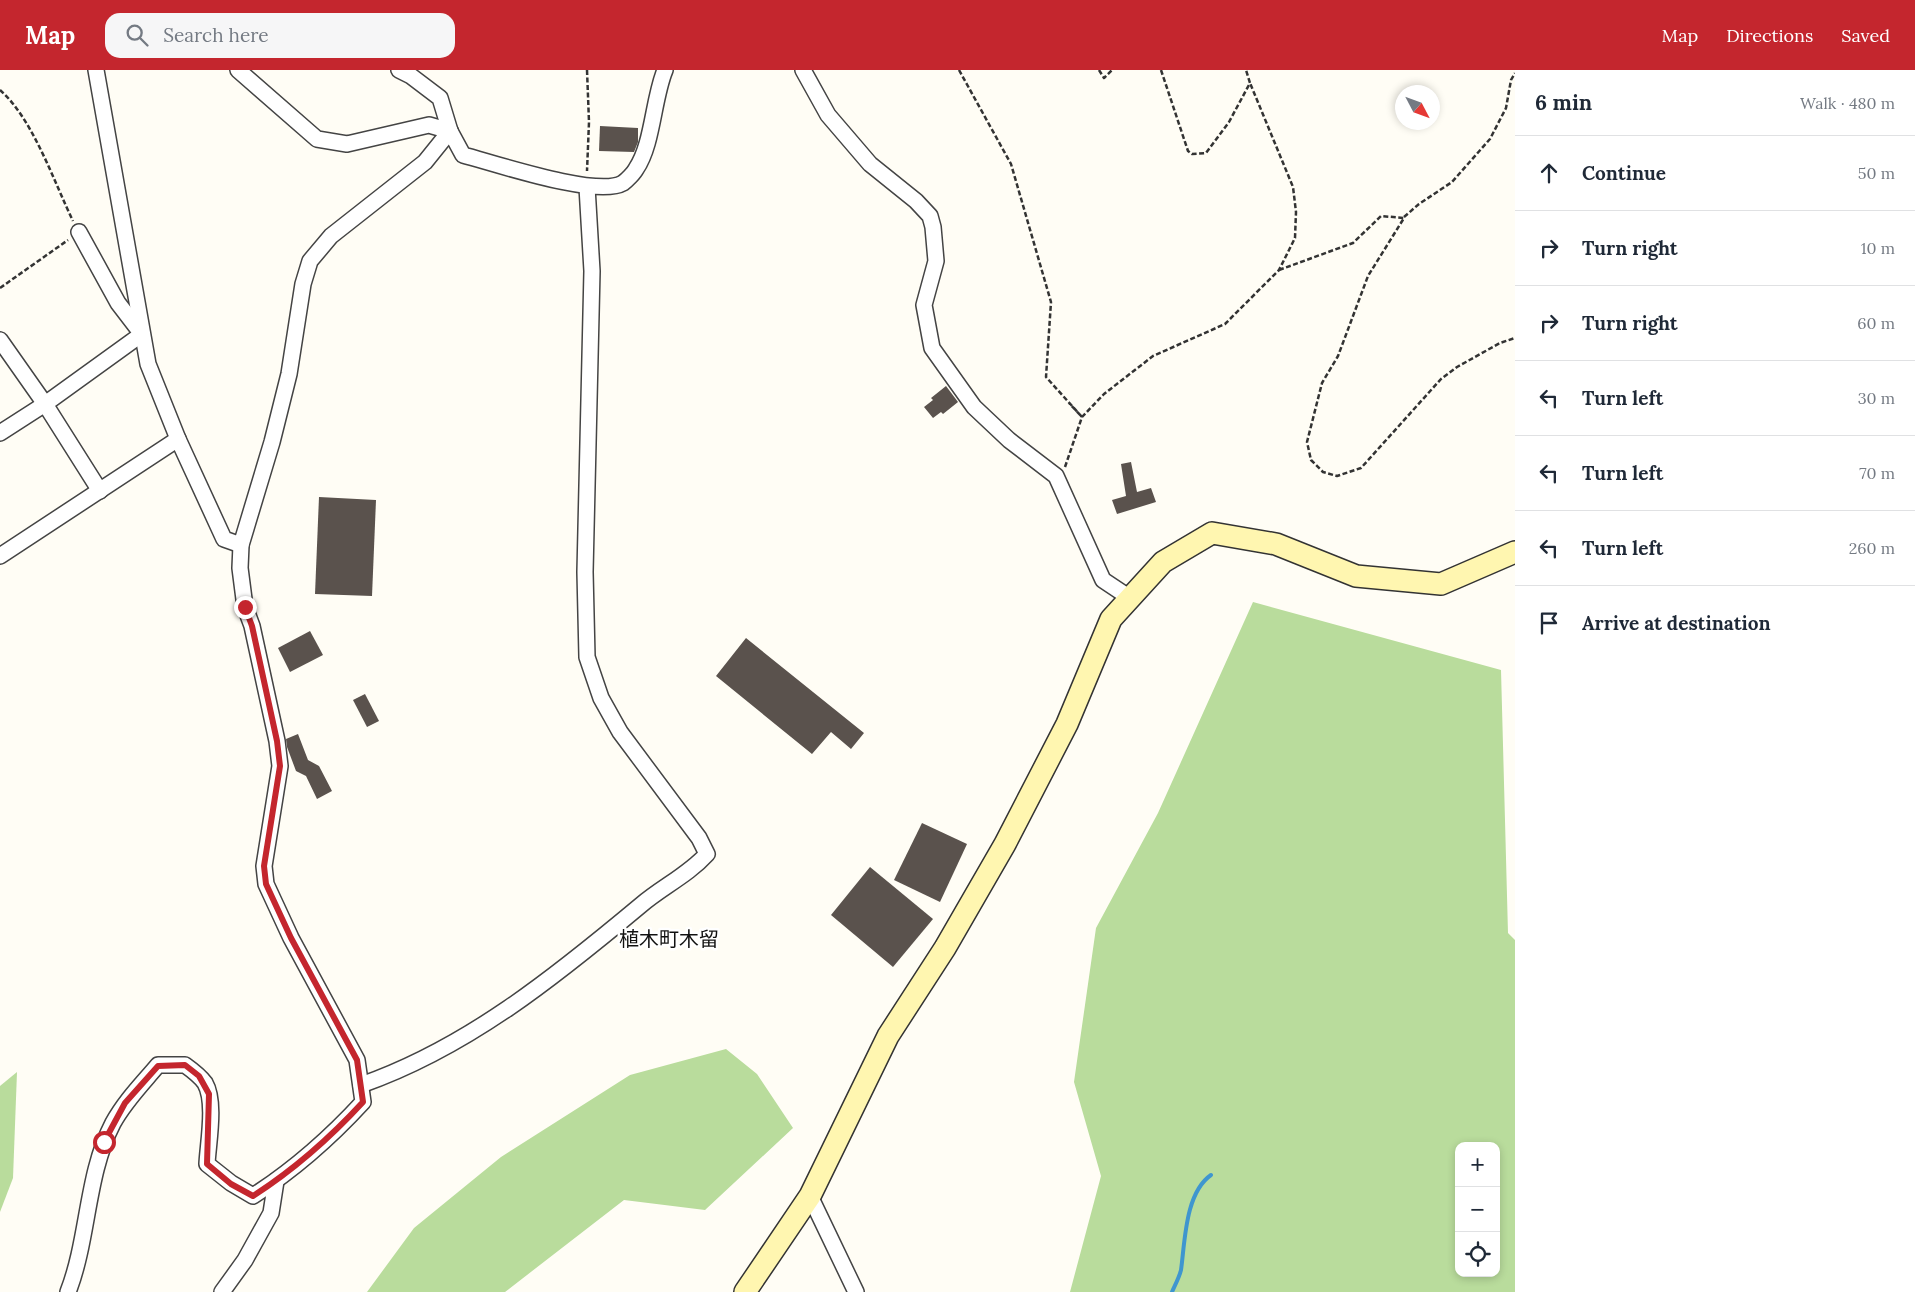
<!DOCTYPE html>
<html lang="en">
<head>
<meta charset="utf-8">
<style>
  :root { --surface:#fff; --page:#f6f6f7; --text:#1f2937; --muted:#747a83; --line:#e0e1e3; --accent:#c4262e }
  body { margin:0; font-family:Lora,"Noto Sans JP",serif; background:var(--page); color:var(--text) }
  .controls { position:absolute; right:15px; bottom:15px; display:grid; overflow:hidden; border-radius:10px; box-shadow:0 2px 8px #0003 }
  .controls button { width:45px; height:45px; display:grid; place-items:center; padding:0; border:0; border-bottom:1px solid var(--line); background:var(--surface); color:var(--text); font:25px sans-serif }
  .compass { position:absolute; left:1395px; top:15px; width:45px; height:45px; border-radius:50%; background:var(--surface); box-shadow:0 2px 8px #0003; rotate:131deg }
  .stop { position:absolute; width:15px; height:15px; margin:-11px; border:4px solid #c4262e; border-radius:50%; background:#fff }
  .stop.end { background:#c4262e; border-color:#fff; box-shadow:0 1px 5px #0008 }
  .list { margin:0; padding:0; list-style:none }
  h2 { display:flex; justify-content:space-between; align-items:center; height:65px; margin:0; padding:0 20px; font-size:21px }
  h2 small { font-size:16px; font-weight:400; color:var(--muted) }
  .list li { display:grid; grid-template-columns:32px 1fr auto; gap:15px; align-items:center; box-sizing:border-box; height:75px; padding:0 20px; border-top:1px solid var(--line) }
  .list b { display:block; font-size:19px; white-space:nowrap }
  .list em { font-size:16px; font-style:normal; color:var(--muted) }
  .icon { flex:none; width:28px; height:28px; fill:none; stroke:currentColor; stroke-width:2; stroke-linecap:round; stroke-linejoin:round }
  .map { position:relative; flex:none; width:1515px; height:1222px; overflow:hidden }
  header { display:flex; align-items:center; gap:30px; box-sizing:border-box; height:70px; padding:0 25px; background:var(--accent); color:#fff }
  header strong { font-size:24px }
  nav { display:flex; gap:28px; margin-inline-start:auto; font-size:18px }
  .search { width:350px; height:45px; background:var(--page); display:flex; align-items:center; gap:12px; box-sizing:border-box; padding:0 18px; border-radius:15px; color:var(--muted); font-size:19px }
  main { display:flex }
  aside { flex:1; background:var(--surface) }
  .map>svg:first-child { display:block }
</style>
</head>
<body>
<header>
<strong>Map</strong>
<div class="search"><svg class="icon" aria-label="search" viewBox="0 0 24 24"><circle cx="10" cy="10" r="6"/><path d="M15 15l6 6"/></svg>Search here</div>
<nav><a>Map</a><a>Directions</a><a>Saved</a></nav>
</header>
<main>
<div class="map">
<svg width="1515" height="1222" viewBox="0 0 1515 1222">
  <rect width="100%" height="100%" fill="#fffdf5"/>
  <g fill="#b9dc9c" fill-rule="evenodd">
    <path d="M 1253,532 L 1501,600 L 1508,863 L 1515,870 L 1515,1222 L 1070,1222 L 1101,1106 L 1074,1012 L 1096,858 L 1158,743 ZM 1459,1076 L 1496,1076 L 1496,1203 L 1459,1203 Z"/>
    <path d="M 726,979 L 757,1004 L 793,1058 L 705,1140 L 624,1130 L 505,1222 L 367,1222 L 414,1158 L 501,1087 L 630,1005 Z"/>
    <path d="M 17,1002 L 13,1108 L 0,1142 L 0,1016 Z"/>
  </g>
  <g fill="none" stroke-linecap="round" stroke-linejoin="round">
    <path stroke="#3f96cf" stroke-width="4" d="M 1172,1222 C 1175,1215 1179,1208 1181,1200 C 1185,1172 1185,1123 1211,1105"/>
  </g>
  <g fill="#5a524d">
    <path d="M 600,56 L 638,58 L 638,72 L 634,82 L 599,81 Z"/>
    <path d="M 946,316 L 958,332 L 943,344 L 941,342 L 933,348 L 924,337 L 933,330 L 931,328 Z"/>
    <path d="M 1131,392 L 1137,422 L 1151,418 L 1156,432 L 1117,444 L 1112,430 L 1126,426 L 1121,394 Z"/>
    <path d="M 319,427 L 376,430 L 372,526 L 315,524 Z"/>
    <path d="M 310,561 L 323,585 L 290,602 L 278,578 Z"/>
    <path d="M 746,568 L 864,663 L 851,679 L 831,662 L 812,684 L 716,606 Z"/>
    <path d="M 365,624 L 379,651 L 367,657 L 353,630 Z"/>
    <path d="M 298,664 L 308,690 L 319,696 L 332,721 L 317,729 L 306,706 L 296,701 L 287,677 L 286,669 Z"/>
    <path d="M 922,753 L 967,774 L 940,832 L 894,810 Z"/>
    <path d="M 870,797 L 933,849 L 893,897 L 831,845 Z"/>
  </g>
  <g fill="none" stroke-linecap="round" stroke-linejoin="round">
    <g stroke="#444" stroke-width="18">
      <g id="street">
        <path d="M 96,0 L 148,294 L 178,369 L 224,469 L 241,475"/>
        <path d="M 238,0 L 317,69 L 347,74 L 429,55 L 450,61"/>
        <path d="M 399,0 L 411,6 L 440,28 L 450,61 L 463,85 C 494,93 597,128 623,113 C 627,110 634,103 636,99 C 653,74 653,29 665,0"/>
        <path d="M 803,0 L 828,45 L 870,94 L 916,131 L 930,146 L 933,157 L 936,191 L 924,235 L 932,278 L 974,337 L 1009,370 L 1056,406 L 1103,510 L 1130,528"/>
        <path d="M 79,162 L 118,233 L 141,263"/>
        <path d="M 0,270 L 45,334 L 100,421"/>
        <path d="M 0,363 L 45,334 L 142,264"/>
        <path d="M 0,486 L 178,369"/>
        <path d="M 361,1015 C 467,978 556,906 641,835 C 662,817 688,805 707,784 L 699,768 L 620,662 L 601,628 L 587,587 L 585,502 L 592,201 L 587,117"/>
        <path d="M 810,1126 L 856,1222"/>
        <path d="M 68,1222 C 89,1168 86,1105 113,1053 C 125,1031 142,1014 158,995 L 185,995 C 192,1000 200,1006 205,1013 C 216,1032 208,1073 207,1094 L 231,1113 L 253,1126 C 295,1099 329,1069 363,1032 L 357,990 L 291,868 L 266,814 L 264,796 L 280,696 L 277,671 L 252,556 L 245,537 L 240,498 L 241,475 L 272,372 L 289,304 L 303,214 L 310,191 L 331,166 L 425,92 L 450,61"/>
        <path d="M 222,1222 L 245,1190 L 271,1143 L 276,1111"/>
      </g>
    </g>
    <g stroke="#333" stroke-width="24">
      <path id="secondary" d="M 745,1222 L 810,1126 L 888,966 L 945,878 L 1005,774 L 1067,654 L 1111,549 L 1163,492 L 1212,463 L 1276,474 L 1356,506 L 1441,514 L 1515,482"/>
    </g>
    <g stroke="#333" stroke-width="2.5" stroke-dasharray="5 2.5" stroke-linecap="butt">
      <path d="M 587,0 L 589,52 L 587,101"/>
      <path d="M 959,0 L 1011,94 L 1051,232 L 1046,307 L 1082,347 L 1069,333"/>
      <path d="M 1099,0 L 1104,8 L 1112,0"/>
      <path d="M 1161,0 L 1188,81 L 1192,84 L 1206,83 L 1229,52 L 1250,13 L 1246,0"/>
      <path d="M 0,20 C 33,49 54,112 73,151"/>
      <path d="M 1404,147 L 1419,134 L 1452,112 L 1490,69 L 1506,38 L 1511,10 L 1515,3"/>
      <path d="M 1279,200 L 1353,173 L 1381,146 L 1404,148 L 1368,206 L 1338,286 L 1322,313 L 1307,372 L 1311,390 L 1323,402 L 1337,406 L 1361,398 L 1441,309 L 1457,297 L 1500,273 L 1515,268"/>
      <path d="M 0,218 L 68,170"/>
      <path d="M 1065,397 L 1082,347 L 1104,324 L 1153,286 L 1225,254 L 1279,200 L 1295,168 L 1296,142 L 1293,117 L 1250,13"/>
    </g>
    <use href="#street" stroke="#fff" stroke-width="15"/>
    <use href="#secondary" stroke="#fff6b0" stroke-width="21"/>
  </g>
  <g fill="none" stroke-linecap="round" stroke-linejoin="round">
    <path stroke="#c4262e" stroke-width="6" d="M 104,1072 L 125,1033 L 158,996 L 185,995 L 199,1006 L 209,1024 L 207,1094 L 231,1114 L 253,1126 C 295,1099 329,1069 363,1032 L 357,990 L 291,868 L 266,814 L 264,796 L 280,696 L 277,671 L 252,556 L 245,537"/>
  </g>
  <g text-anchor="middle" dominant-baseline="central" stroke-width="5" stroke-linejoin="round" paint-order="stroke">
    <g font-size="20" fill="#111" stroke="#fff">
      <text x="669" y="868">植木町木留</text>
    </g>
  </g>
</svg>
<div class="controls">
<button>+</button>
<button>−</button>
<button><svg class="icon" aria-label="locate" viewBox="0 0 24 24"><circle cx="12" cy="12" r="6"/><path d="M12 2v4M12 18v4M2 12h4M18 12h4"/></svg></button>
</div>
<svg class="compass" viewBox="-18 -18 36 36"><path d="M0-13l5 13h-10z" fill="#e53935"/><path d="M0 13l5-13h-10z" fill="#747a83"/></svg>
<div class="stop" style="left:104px;top:1072px"></div>
<div class="stop end" style="left:245px;top:537px"></div>
</div>
<aside>
<h2>6 min<small>Walk · 480 m</small></h2>
<ul class="list">
<li><svg class="icon" aria-label="ahead" viewBox="0 0 24 24"><path d="M12 20V5M6 11l6-6 6 6"/></svg><div><b>Continue</b></div><em>50 m</em></li>
<li><svg class="icon" aria-label="right" viewBox="0 0 24 24"><path d="M7 20v-9h11M14 6l5 5-5 5"/></svg><div><b>Turn right</b></div><em>10 m</em></li>
<li><svg class="icon" aria-label="right" viewBox="0 0 24 24"><path d="M7 20v-9h11M14 6l5 5-5 5"/></svg><div><b>Turn right</b></div><em>60 m</em></li>
<li><svg class="icon" aria-label="left" viewBox="0 0 24 24"><path d="M17 20v-9H6M10 6l-5 5 5 5"/></svg><div><b>Turn left</b></div><em>30 m</em></li>
<li><svg class="icon" aria-label="left" viewBox="0 0 24 24"><path d="M17 20v-9H6M10 6l-5 5 5 5"/></svg><div><b>Turn left</b></div><em>70 m</em></li>
<li><svg class="icon" aria-label="left" viewBox="0 0 24 24"><path d="M17 20v-9H6M10 6l-5 5 5 5"/></svg><div><b>Turn left</b></div><em>260 m</em></li>
<li><svg class="icon" aria-label="arrive" viewBox="0 0 24 24"><path d="M6 21V4h12l-3 4 3 4H6"/></svg><div><b>Arrive at destination</b></div></li>
</ul>
</aside>
</main>
</body>
</html>
